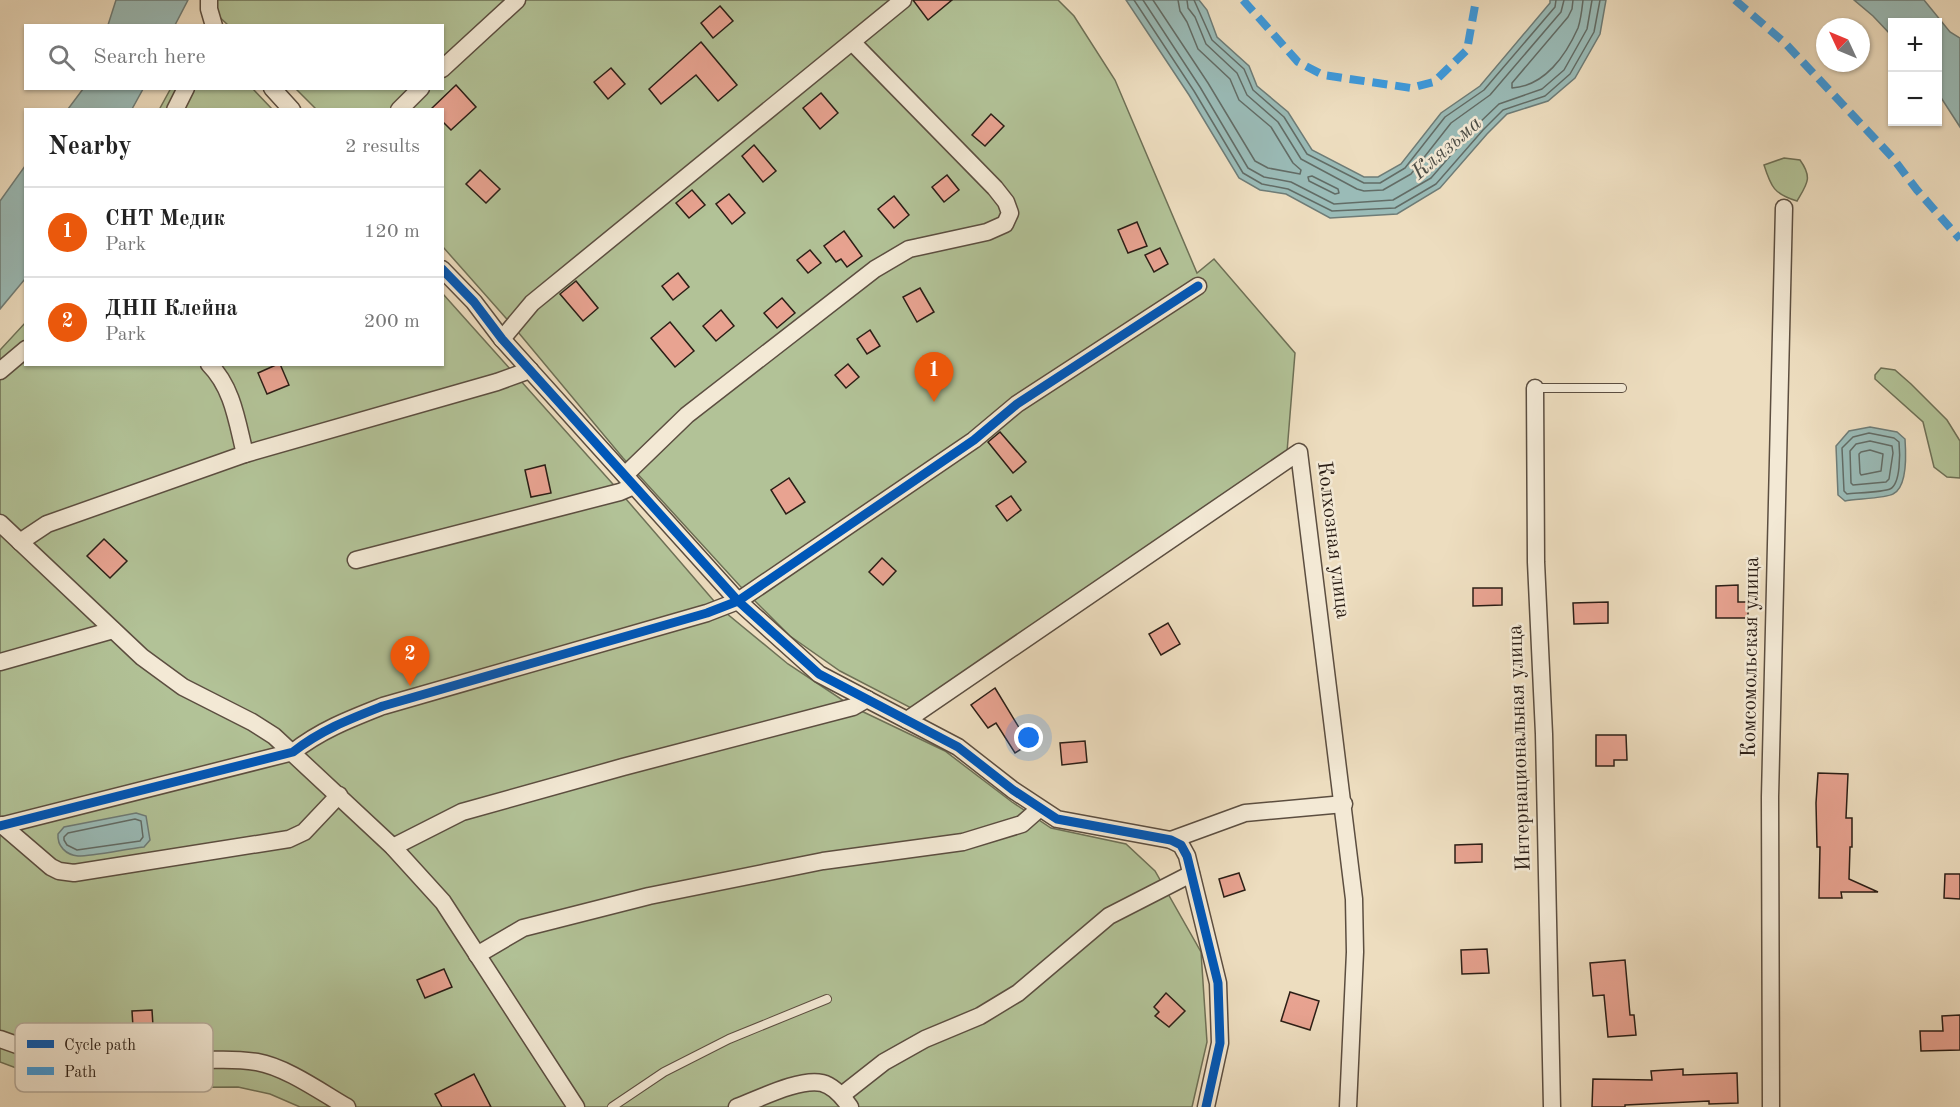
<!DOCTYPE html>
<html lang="en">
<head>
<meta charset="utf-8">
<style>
  :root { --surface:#fff; --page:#f2f2f2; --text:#222; --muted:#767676; --line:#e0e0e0; --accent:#ea580c }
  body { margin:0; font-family:"Old Standard TT",serif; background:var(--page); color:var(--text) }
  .controls { position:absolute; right:18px; top:18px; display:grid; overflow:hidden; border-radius:0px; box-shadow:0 2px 4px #0004 }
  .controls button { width:54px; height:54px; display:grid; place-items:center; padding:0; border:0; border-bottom:2px solid var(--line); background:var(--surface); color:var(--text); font:30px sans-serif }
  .compass { position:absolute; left:1816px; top:18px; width:54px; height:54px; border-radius:50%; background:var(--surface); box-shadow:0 2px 4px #0004; rotate:314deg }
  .you { position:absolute; left:1029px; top:738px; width:21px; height:21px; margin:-15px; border:4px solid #fff; border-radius:50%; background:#1a73e8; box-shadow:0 0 0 9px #1a73e833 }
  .badge { display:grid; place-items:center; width:39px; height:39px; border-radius:50%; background:var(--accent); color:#fff; font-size:20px; font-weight:700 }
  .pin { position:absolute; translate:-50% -50px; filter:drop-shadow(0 2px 3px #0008) }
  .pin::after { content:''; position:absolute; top:32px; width:21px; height:18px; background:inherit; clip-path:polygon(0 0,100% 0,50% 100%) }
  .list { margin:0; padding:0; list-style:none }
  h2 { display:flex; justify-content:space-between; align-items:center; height:78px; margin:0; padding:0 24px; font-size:26px }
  h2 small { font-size:20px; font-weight:400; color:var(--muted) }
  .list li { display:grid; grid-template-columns:39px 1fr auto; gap:18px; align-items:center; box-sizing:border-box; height:90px; padding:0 24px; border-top:2px solid var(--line) }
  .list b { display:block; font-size:22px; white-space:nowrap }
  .list p { margin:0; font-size:20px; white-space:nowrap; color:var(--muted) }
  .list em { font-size:20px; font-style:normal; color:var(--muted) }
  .icon { flex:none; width:33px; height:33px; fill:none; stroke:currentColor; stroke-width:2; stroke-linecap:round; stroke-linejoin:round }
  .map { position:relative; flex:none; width:1960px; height:1107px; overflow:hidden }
  .search { position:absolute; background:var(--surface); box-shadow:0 2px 4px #0004; left:24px; top:24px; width:420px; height:66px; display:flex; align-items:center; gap:15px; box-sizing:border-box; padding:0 21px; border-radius:0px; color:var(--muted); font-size:22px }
  .panel { position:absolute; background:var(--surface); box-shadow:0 2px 4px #0004; left:24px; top:108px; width:420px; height:258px; border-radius:0px }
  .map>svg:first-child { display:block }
</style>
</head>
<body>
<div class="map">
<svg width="1960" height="1107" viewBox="0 0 1960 1107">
  <rect width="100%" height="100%" fill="#edddbf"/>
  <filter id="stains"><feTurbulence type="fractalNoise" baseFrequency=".00333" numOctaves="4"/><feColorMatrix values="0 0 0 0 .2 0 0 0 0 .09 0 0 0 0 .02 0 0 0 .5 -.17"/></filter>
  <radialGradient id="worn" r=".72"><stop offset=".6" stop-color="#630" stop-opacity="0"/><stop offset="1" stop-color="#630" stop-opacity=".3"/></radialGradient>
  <g fill="#b2c297" stroke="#6e7056" stroke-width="1.5">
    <path d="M 201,0 L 1058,0 L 1074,16 L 1115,80 L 1197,273 L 1214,259 L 1295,353 L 1287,452 L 911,708 L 840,671 L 790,636 L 740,586 L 623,458 L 513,326 L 443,247 L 442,110 L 316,109 L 296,89 L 442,88 L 442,26 L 228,25 Z"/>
    <path d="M 171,88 L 253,89 L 272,109 L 159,110 Z"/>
    <path d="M 1784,158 L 1800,160 C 1813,178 1807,184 1797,201 C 1774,194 1771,187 1764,165 Z"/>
    <path d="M 443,294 L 620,492 L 720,608 L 788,664 L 853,707 L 945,751 L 1012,802 L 1051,828 L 1126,844 L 1155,871 L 1201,952 L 1207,1042 L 1192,1107 L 300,1107 L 270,1094 L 238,1087 L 108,1088 L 43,1078 L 0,1062 L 0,350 L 25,323 L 26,364 L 442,364 Z"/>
    <path d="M 1881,368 L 1895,370 L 1911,384 L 1947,420 L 1960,441 L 1960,478 L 1947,477 L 1934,467 L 1923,422 L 1875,379 L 1875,375 Z"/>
  </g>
  <g fill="#9abbb7" stroke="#6e7c77" stroke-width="1.5">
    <path d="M 116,0 L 188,0 L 175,25 L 108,25 Z"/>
    <path d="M 1126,0 L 1199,0 L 1207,10 L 1217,37 L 1249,66 L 1257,86 L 1288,112 L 1312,150 L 1364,177 L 1378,177 L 1401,164 L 1441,113 L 1480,86 L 1550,3 L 1550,0 L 1606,0 L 1600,34 L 1575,78 L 1548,101 L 1507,114 L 1487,134 L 1440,188 L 1397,214 L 1330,218 L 1286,194 L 1260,190 L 1239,178 L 1189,95 Z"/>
    <path d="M 1854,0 L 1924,0 L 1950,32 L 1960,38 L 1960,127 L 1938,93 L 1938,22 L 1892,22 L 1892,36 L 1873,16 Z"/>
    <path d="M 83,89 L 83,88 L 143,89 L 132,109 L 68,109 Z"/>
    <path d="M 25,166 L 25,279 L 0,309 L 0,201 Z"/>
    <path d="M 1870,427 L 1897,432 L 1905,439 C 1906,453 1908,487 1893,494 C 1887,498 1855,499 1845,501 L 1838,495 L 1836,446 L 1849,431 Z"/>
    <path d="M 136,813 L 146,816 L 150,840 L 144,847 C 125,849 95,856 78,856 C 66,855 57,846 58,834 L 64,827 Z"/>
  </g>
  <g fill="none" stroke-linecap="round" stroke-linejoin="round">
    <g stroke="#626c66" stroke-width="1.5">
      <path d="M 1134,0 L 1194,91 L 1243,173 L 1262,184 L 1288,189 L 1332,211 L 1395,208 L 1436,184 L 1483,130 L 1503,110 L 1545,96 L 1570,74 L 1594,32 L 1600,0"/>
      <path d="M 1143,0 L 1200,87 L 1248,168 L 1264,177 L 1291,182 L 1334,204 L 1393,200 L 1431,178 L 1477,125 L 1499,104 L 1542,89 L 1564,70 L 1587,29 L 1592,0"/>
      <path d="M 1153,0 L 1208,83 L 1255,161 L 1268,168 L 1300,174 L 1301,170 L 1293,163 L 1271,127 L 1239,100 L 1230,79 L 1198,49 L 1187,22 L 1180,11 L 1178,0"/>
      <path d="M 1187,0 L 1188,8 L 1195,17 L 1206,44 L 1237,73 L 1247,95 L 1278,122 L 1301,159 L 1357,189 L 1364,191 L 1383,190 L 1411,174 L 1451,123 L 1490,95 L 1561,12 L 1564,0"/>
      <path d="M 1194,0 L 1212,40 L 1244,69 L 1253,90 L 1284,117 L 1307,154 L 1364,183 L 1380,183 L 1405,168 L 1445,117 L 1484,90 L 1555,7 L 1556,0"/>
      <path d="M 1573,0 L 1572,9 L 1568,17 L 1512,83 L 1512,88 C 1545,86 1566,55 1578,28 C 1581,19 1582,9 1583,0"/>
      <path d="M 1312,176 L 1338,189 L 1339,193 L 1335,194 L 1309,181 L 1308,177 Z"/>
      <path d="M 1869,433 L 1894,438 L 1899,442 C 1900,452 1901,484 1890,489 C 1884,492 1855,493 1847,494 L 1844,491 L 1842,448 L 1853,437 Z"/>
      <path d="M 1870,441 L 1892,446 L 1893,453 L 1889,479 L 1886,482 L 1853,485 L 1851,483 L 1850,451 L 1856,444 Z"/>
      <path d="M 1870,450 L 1883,454 L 1881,471 L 1861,475 L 1860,473 L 1859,454 L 1861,452 Z"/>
      <path d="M 135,819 L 141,821 L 143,837 L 140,841 L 77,850 L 67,845 L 64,840 L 64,837 L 68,833 Z"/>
    </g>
  </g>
  <g fill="#e8a391" stroke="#2b1e16" stroke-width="1.5">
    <path d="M 913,0 L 952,0 L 928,20 Z"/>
    <path d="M 720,6 L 733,21 L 713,38 L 701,23 Z"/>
    <path d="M 701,42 L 737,85 L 718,101 L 696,75 L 661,104 L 649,89 Z"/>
    <path d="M 611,68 L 625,84 L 608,99 L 594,82 Z"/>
    <path d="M 456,85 L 476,107 L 451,130 L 442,121 L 442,110 L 430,110 Z"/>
    <path d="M 821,93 L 838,113 L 820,129 L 803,108 Z"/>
    <path d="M 991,114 L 1004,126 L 985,146 L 972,135 Z"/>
    <path d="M 754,145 L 776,171 L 763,182 L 742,156 Z"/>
    <path d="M 480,170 L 500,189 L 486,203 L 466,184 Z"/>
    <path d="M 947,175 L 959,190 L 944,202 L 932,187 Z"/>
    <path d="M 692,190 L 705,205 L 689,218 L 676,203 Z"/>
    <path d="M 729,194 L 745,213 L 732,224 L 716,204 Z"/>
    <path d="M 894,196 L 909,215 L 894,228 L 878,209 Z"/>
    <path d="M 1137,222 L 1147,246 L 1128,253 L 1118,230 Z"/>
    <path d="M 844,231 L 862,256 L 847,267 L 841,259 L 836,262 L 824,246 Z"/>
    <path d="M 1160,248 L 1168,264 L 1154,272 L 1145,255 Z"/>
    <path d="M 810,250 L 821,263 L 808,273 L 797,260 Z"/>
    <path d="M 678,273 L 689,287 L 673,300 L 662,286 Z"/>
    <path d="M 576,281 L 598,308 L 583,321 L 560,294 Z"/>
    <path d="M 920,288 L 934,312 L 917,322 L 903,297 Z"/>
    <path d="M 782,298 L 795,313 L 777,328 L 764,313 Z"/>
    <path d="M 721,310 L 734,326 L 716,341 L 703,326 Z"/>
    <path d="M 670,322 L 694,351 L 675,367 L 651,338 Z"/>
    <path d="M 870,330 L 880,346 L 867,354 L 857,339 Z"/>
    <path d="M 278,364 L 280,364 L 289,385 L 267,394 L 258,373 Z"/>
    <path d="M 848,364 L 859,377 L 846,388 L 835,375 Z"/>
    <path d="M 1000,432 L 1026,462 L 1013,473 L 988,442 Z"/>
    <path d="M 545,465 L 551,493 L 531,497 L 525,470 Z"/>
    <path d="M 789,478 L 805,502 L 786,514 L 771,490 Z"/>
    <path d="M 1011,496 L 1021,510 L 1007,521 L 996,506 Z"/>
    <path d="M 104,539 L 127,561 L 110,578 L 87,556 Z"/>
    <path d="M 882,558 L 896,571 L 883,585 L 869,572 Z"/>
    <path d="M 1738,585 L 1738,602 L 1748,602 L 1748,618 L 1716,618 L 1716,586 Z"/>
    <path d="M 1473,588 L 1502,588 L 1502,605 L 1473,606 Z"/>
    <path d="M 1608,602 L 1608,623 L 1574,624 L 1573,603 Z"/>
    <path d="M 1168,623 L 1180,644 L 1161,655 L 1149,634 Z"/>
    <path d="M 995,688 L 1029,744 L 1015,753 L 996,723 L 988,728 L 971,705 Z"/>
    <path d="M 1596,735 L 1626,735 L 1627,760 L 1614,760 L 1614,766 L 1596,766 Z"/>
    <path d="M 1085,741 L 1087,762 L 1062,765 L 1060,743 Z"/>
    <path d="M 1818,773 L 1848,774 L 1846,818 L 1852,818 L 1852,847 L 1850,847 L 1849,879 L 1878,892 L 1841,892 L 1842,898 L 1819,898 L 1820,847 L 1817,847 L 1816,803 Z"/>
    <path d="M 1482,844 L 1482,862 L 1455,863 L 1455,845 Z"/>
    <path d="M 1239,873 L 1245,890 L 1224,897 L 1219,879 Z"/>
    <path d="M 1945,874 L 1960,874 L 1960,899 L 1944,898 Z"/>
    <path d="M 1487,949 L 1489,973 L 1462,974 L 1461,950 Z"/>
    <path d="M 1625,960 L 1630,1015 L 1634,1015 L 1636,1035 L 1608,1037 L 1604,995 L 1593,996 L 1590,963 Z"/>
    <path d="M 444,969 L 452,987 L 425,998 L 417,980 Z"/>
    <path d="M 1290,992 L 1319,1001 L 1310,1030 L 1281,1021 Z"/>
    <path d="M 1166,993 L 1185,1011 L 1169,1027 L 1155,1016 L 1159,1012 L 1154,1007 Z"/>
    <path d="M 152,1010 L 154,1042 L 134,1043 L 132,1011 Z"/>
    <path d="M 1960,1015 L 1960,1050 L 1921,1051 L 1920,1031 L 1943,1031 L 1942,1016 Z"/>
    <path d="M 1683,1069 L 1683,1075 L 1737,1073 L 1738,1103 L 1709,1104 L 1709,1101 L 1625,1105 L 1625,1107 L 1592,1107 L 1593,1079 L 1652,1080 L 1651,1071 Z"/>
    <path d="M 474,1074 L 491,1107 L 442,1107 L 435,1094 Z"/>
  </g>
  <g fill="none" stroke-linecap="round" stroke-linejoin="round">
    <g stroke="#5c4e40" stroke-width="10">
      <g id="lane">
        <path d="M 1535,388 L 1622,388"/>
        <path d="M 612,1107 L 664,1072 L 729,1039 L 827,999"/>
      </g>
    </g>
    <g stroke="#5c4e40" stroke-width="19">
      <g id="street">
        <path d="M 209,0 L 209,9 L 214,26"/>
        <path d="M 442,69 L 517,0"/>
        <path d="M 272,88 L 292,110"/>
        <path d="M 175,110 L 186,88"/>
        <path d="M 399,110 L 421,88"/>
        <path d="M 442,269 L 474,302 L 502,339 L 738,601 L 819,674 L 958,747 L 1013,790 L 1057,819 L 1171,840 L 1181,845 L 1187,856 L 1218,983 L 1220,1043 L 1206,1107"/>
        <path d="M 502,339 L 532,303 L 903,0"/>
        <path d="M 209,364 C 233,388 237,422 245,454"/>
        <path d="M 0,371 L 26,349"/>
        <path d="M 1535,388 L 1536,562 L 1544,734 L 1552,1107"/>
        <path d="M 625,475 L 687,415 L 875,269 L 909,249 L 987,232 L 1005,224 L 1010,213 L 1006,202 L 995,188 L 853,43"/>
        <path d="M 0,523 L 142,657 L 183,687 L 252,722 L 274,736 L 393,847 L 443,902 L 576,1107"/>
        <path d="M 20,542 L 47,524 L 245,454 L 497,382 L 530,370"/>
        <path d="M 356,560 L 620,492 L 634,486"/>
        <path d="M 0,662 L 113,630"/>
        <path d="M 907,720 L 1299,452 L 1354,899 L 1355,952 L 1348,1107"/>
        <path d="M 2,825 L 51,867 L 59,871 L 74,873 L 289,839 L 304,832 L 339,795"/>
        <path d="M 0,826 L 293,752 C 321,730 350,719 383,706 L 707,613 L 738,601 L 974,440 L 1017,404 L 1198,286"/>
        <path d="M 1171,840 L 1245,813 L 1344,804"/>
        <path d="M 393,847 L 462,812 L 623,767 L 853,707 L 867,699"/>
        <path d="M 477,955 L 523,928 L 649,896 L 823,861 L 963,842 L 1022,824 L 1039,809"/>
        <path d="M 0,1039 C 38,1053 75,1065 115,1065 C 160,1066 213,1055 257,1062 C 286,1067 321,1092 347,1107"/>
        <path d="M 842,1095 L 884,1062 L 925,1039 L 980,1016 L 1018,993 L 1109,916 L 1191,874"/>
        <path d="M 737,1107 C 759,1099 799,1078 822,1083 C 834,1086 843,1097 850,1107"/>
        <path d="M 1771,1107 L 1770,797 L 1784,208"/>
      </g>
    </g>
    <use href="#lane" stroke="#f3e9d5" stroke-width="8"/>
    <use href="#street" stroke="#f3e9d5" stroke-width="16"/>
    <g stroke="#3d9bdf" stroke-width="8" stroke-dasharray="15 8" stroke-linecap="butt">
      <path d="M 1243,0 L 1298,62 L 1323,75 L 1411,88 L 1434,82 L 1467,50 L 1476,0"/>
      <path d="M 1735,0 L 1785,43 L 1892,157 L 1917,190 L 1960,239"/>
    </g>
    <g stroke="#f3e9d5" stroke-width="13">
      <g id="cycleway">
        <path d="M 442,269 L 474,302 L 502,339 L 738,601 L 819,674 L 958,747 L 1013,790 L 1057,819 L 1171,840 L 1181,845 L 1187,856 L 1218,983 L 1220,1043 L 1206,1107"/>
        <path d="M 0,826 L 293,752 C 321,730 350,719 383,706 L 707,613 L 738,601 L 974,440 L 1017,404 L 1198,286"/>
      </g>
    </g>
    <use href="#cycleway" stroke="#0057b8" stroke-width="9"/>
  </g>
  <g text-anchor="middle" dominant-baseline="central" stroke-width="5" stroke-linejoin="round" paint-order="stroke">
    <g font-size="21" fill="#2b1e16" stroke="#f3e9d5">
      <text transform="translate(1333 540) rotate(83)">Колхозная улица</text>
      <text transform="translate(1751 657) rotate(-89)">Комсомольская улица</text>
      <text transform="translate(1520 748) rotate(-92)">Интернациональная улица</text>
    </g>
    <g font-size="22" font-style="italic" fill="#4c4d46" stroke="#f3e9d5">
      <text transform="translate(1447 148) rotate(-41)">Клязьма</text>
    </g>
  </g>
  <rect x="15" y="1023" width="198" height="69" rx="9" fill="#f3e9d5" stroke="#b7ac9c" stroke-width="1.5"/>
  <rect x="27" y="1040" width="27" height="8" fill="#0057b8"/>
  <rect x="27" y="1067" width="27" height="8" fill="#3d9bdf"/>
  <g font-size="16" fill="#2b1e16">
    <text x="64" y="1050">Cycle path</text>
    <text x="64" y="1077">Path</text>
  </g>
  <rect width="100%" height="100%" filter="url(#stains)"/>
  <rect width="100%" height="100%" fill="url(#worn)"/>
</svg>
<div class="controls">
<button>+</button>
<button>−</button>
</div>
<svg class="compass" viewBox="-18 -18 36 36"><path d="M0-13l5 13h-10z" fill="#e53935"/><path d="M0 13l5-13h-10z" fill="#767676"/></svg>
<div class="you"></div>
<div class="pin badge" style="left:934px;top:402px">1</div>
<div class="pin badge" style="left:410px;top:686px">2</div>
<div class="search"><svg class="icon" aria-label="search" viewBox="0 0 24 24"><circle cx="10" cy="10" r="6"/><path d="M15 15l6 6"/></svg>Search here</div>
<section class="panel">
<h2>Nearby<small>2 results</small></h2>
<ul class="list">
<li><span class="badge">1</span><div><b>СНТ Медик</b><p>Park</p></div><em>120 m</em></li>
<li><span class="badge">2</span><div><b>ДНП Клейна</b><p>Park</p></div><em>200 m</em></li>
</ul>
</section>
</div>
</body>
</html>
